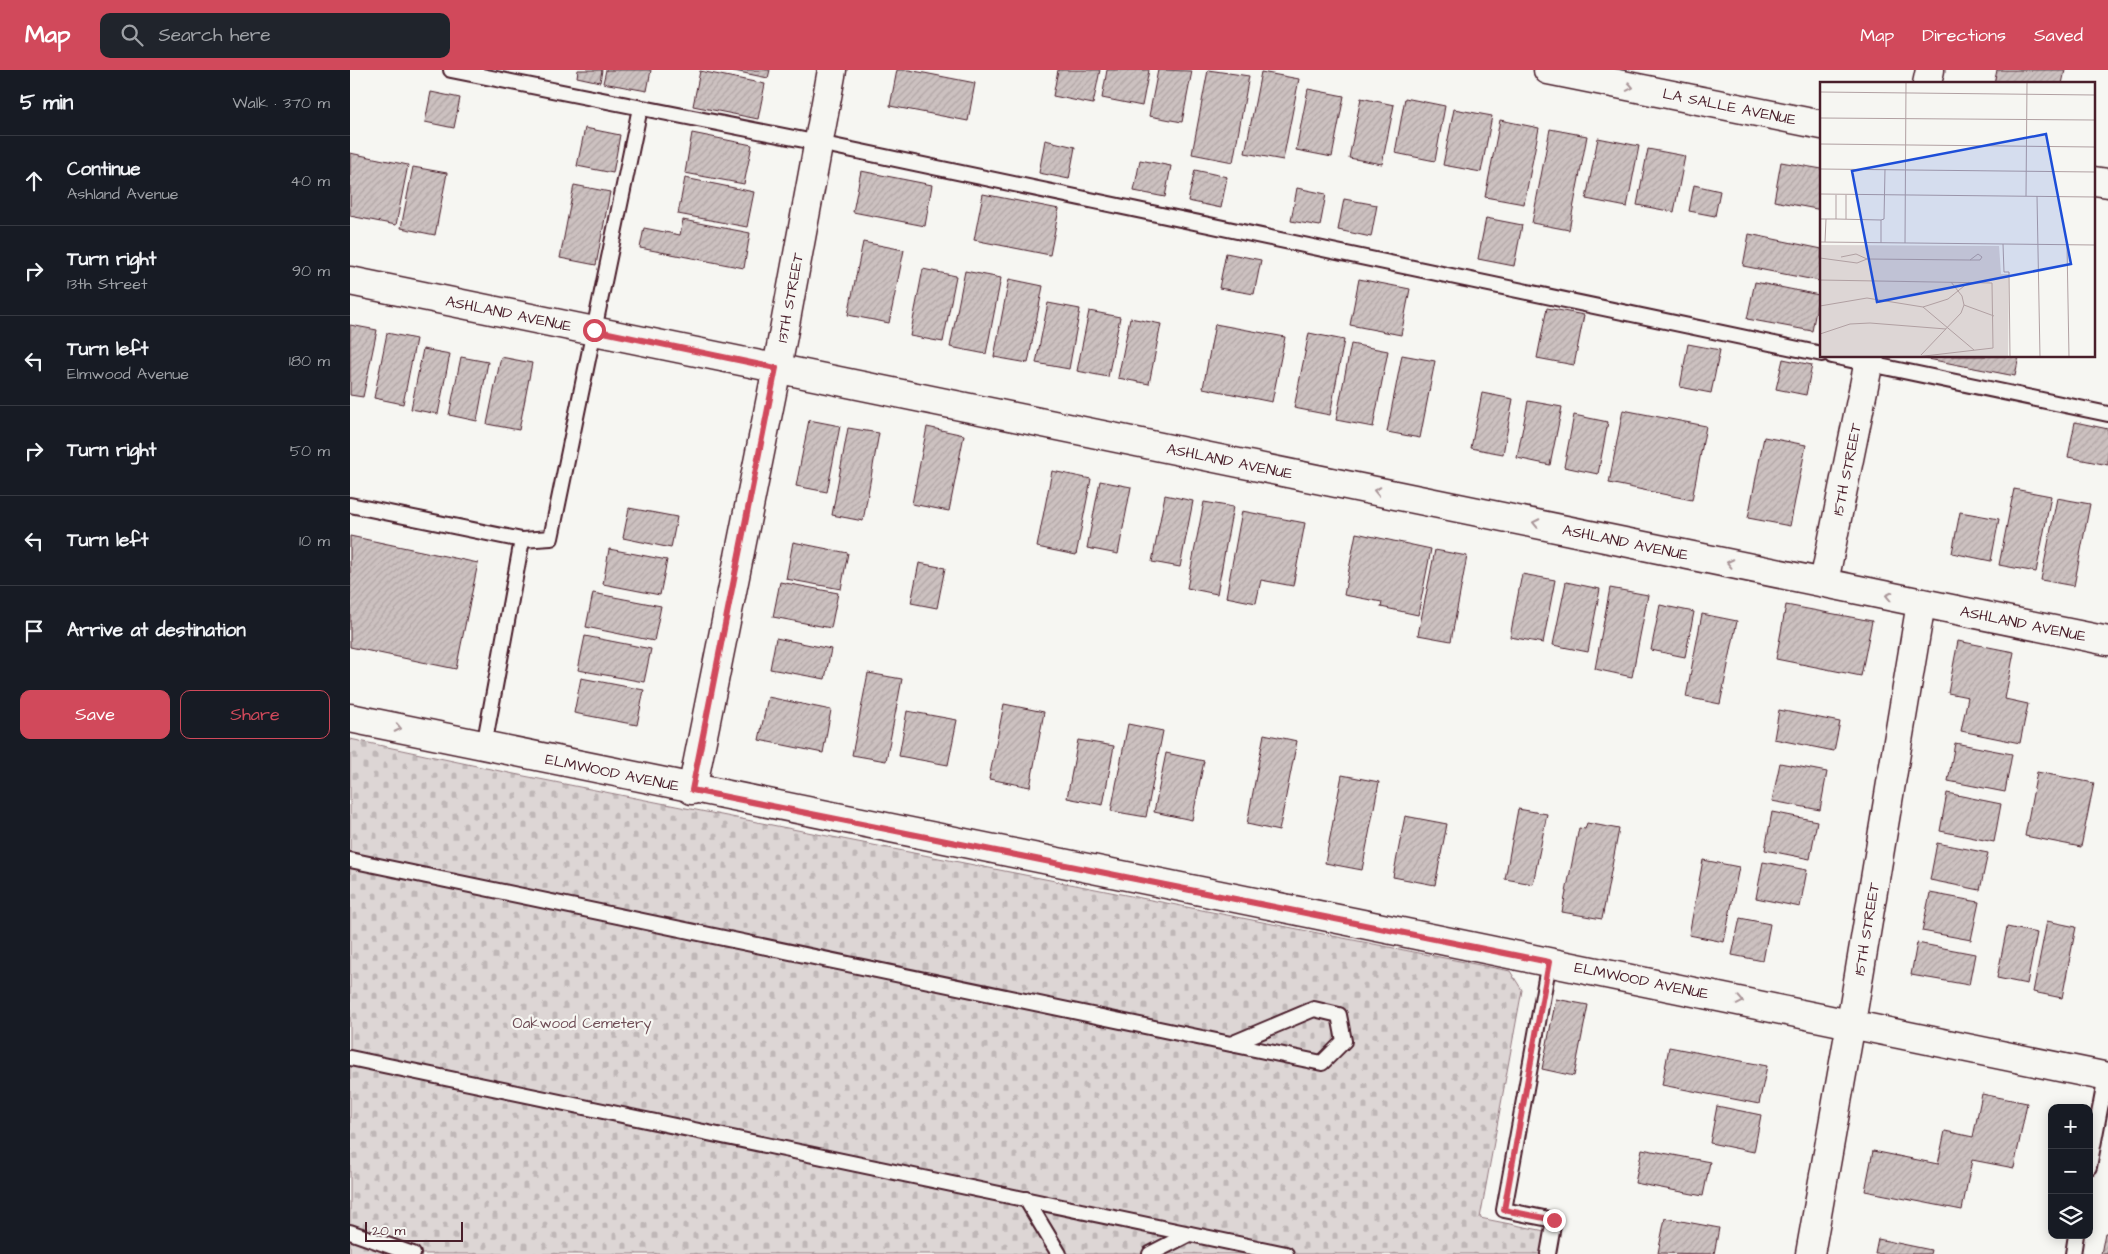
<!DOCTYPE html>
<html lang="en">
<head>
<meta charset="utf-8">
<style>
  :root { --surface:#171b24; --page:#20242c; --text:#f1f3f6; --muted:#9ea1a6; --line:#363941; --accent:#d1495b }
  body { margin:0; font-family:"Architects Daughter",sans-serif; background:var(--page); color:var(--text) }
  .controls { position:absolute; right:15px; bottom:15px; display:grid; overflow:hidden; border-radius:10px; box-shadow:0 2px 12px #0003 }
  .controls button { width:45px; height:45px; display:grid; place-items:center; padding:0; border:0; border-bottom:1px solid var(--line); background:var(--surface); color:var(--text); font:25px sans-serif }
  .scale { position:absolute; left:15px; bottom:12px; width:98px; box-sizing:border-box; padding-left:5px; border:2px solid #4a1f2b; border-top:0; font-size:14px; line-height:18px; white-space:nowrap; color:#4a1f2b; -webkit-text-stroke:4px #f6f6f2; paint-order:stroke }
  .stop { position:absolute; width:15px; height:15px; margin:-11px; border:4px solid #d1495b; border-radius:50%; background:#fff }
  .stop.end { background:#d1495b; border-color:#fff; box-shadow:0 1px 5px #0008 }
  .list { margin:0; padding:0; list-style:none }
  h2 { display:flex; justify-content:space-between; align-items:center; height:65px; margin:0; padding:0 20px; font-size:21px }
  h2 small { font-size:16px; font-weight:400; color:var(--muted) }
  .list li { display:grid; grid-template-columns:32px 1fr auto; gap:15px; align-items:center; box-sizing:border-box; height:90px; padding:0 20px; border-top:1px solid var(--line) }
  .list b { display:block; font-size:19px; white-space:nowrap }
  .list p { margin:0; font-size:16px; white-space:nowrap; color:var(--muted) }
  .list em { font-size:16px; font-style:normal; color:var(--muted) }
  .actions { display:flex; gap:10px; padding:15px 20px }
  .actions a { flex:1; padding:11px 0; border:1px solid var(--accent); border-radius:10px; text-align:center; font-size:18px; color:var(--accent) }
  .actions .main { background:var(--accent); color:#fff }
  .icon { flex:none; width:28px; height:28px; fill:none; stroke:currentColor; stroke-width:2; stroke-linecap:round; stroke-linejoin:round }
  .map { position:relative; flex:none; width:1758px; height:1184px; overflow:hidden }
  header { display:flex; align-items:center; gap:30px; box-sizing:border-box; height:70px; padding:0 25px; background:var(--accent); color:#fff }
  header strong { font-size:24px }
  nav { display:flex; gap:28px; margin-inline-start:auto; font-size:18px }
  .search { width:350px; height:45px; background:var(--page); display:flex; align-items:center; gap:12px; box-sizing:border-box; padding:0 18px; border-radius:10px; color:var(--muted); font-size:19px }
  main { display:flex }
  aside { flex:1; background:var(--surface) }
  .map>svg:first-child { display:block }
</style>
</head>
<body>
<header>
<strong>Map</strong>
<div class="search"><svg class="icon" aria-label="search" viewBox="0 0 24 24"><circle cx="10" cy="10" r="6"/><path d="M15 15l6 6"/></svg>Search here</div>
<nav><a>Map</a><a>Directions</a><a>Saved</a></nav>
</header>
<main>
<aside>
<h2>5 min<small>Walk · 370 m</small></h2>
<ul class="list">
<li><svg class="icon" aria-label="ahead" viewBox="0 0 24 24"><path d="M12 20V5M6 11l6-6 6 6"/></svg><div><b>Continue</b><p>Ashland Avenue</p></div><em>40 m</em></li>
<li><svg class="icon" aria-label="right" viewBox="0 0 24 24"><path d="M7 20v-9h11M14 6l5 5-5 5"/></svg><div><b>Turn right</b><p>13th Street</p></div><em>90 m</em></li>
<li><svg class="icon" aria-label="left" viewBox="0 0 24 24"><path d="M17 20v-9H6M10 6l-5 5 5 5"/></svg><div><b>Turn left</b><p>Elmwood Avenue</p></div><em>180 m</em></li>
<li><svg class="icon" aria-label="right" viewBox="0 0 24 24"><path d="M7 20v-9h11M14 6l5 5-5 5"/></svg><div><b>Turn right</b></div><em>50 m</em></li>
<li><svg class="icon" aria-label="left" viewBox="0 0 24 24"><path d="M17 20v-9H6M10 6l-5 5 5 5"/></svg><div><b>Turn left</b></div><em>10 m</em></li>
<li><svg class="icon" aria-label="arrive" viewBox="0 0 24 24"><path d="M6 21V4h12l-3 4 3 4H6"/></svg><div><b>Arrive at destination</b></div></li>
</ul>
<div class="actions"><a class="main">Save</a><a>Share</a></div>
</aside>
<div class="map">
<svg width="1758" height="1184" viewBox="0 0 1758 1184">
  <defs>
    <pattern id="cemetery-stones" width="16" height="16" patternUnits="userSpaceOnUse" patternTransform="scale(1.25)"><rect width="16" height="16" fill="#ddd6d5"/><path d="M2 7V4a2 2 0 0 1 4 0v3zM10 15v-3a2 2 0 0 1 4 0v3z" fill="#bfb7b7"/></pattern>
    <pattern id="building-hatch" width="6" height="6" patternUnits="userSpaceOnUse" patternTransform="scale(1.25)"><rect width="6" height="6" fill="#ccc1c0"/><path d="M-1 1l2-2M0 6l6-6M5 7l2-2" fill="none" stroke="#b1a5a5"/></pattern>
  </defs>
  <rect width="100%" height="100%" fill="#f6f6f2"/>
  <filter id="ink" filterUnits="userSpaceOnUse"><feTurbulence type="fractalNoise" baseFrequency=".02" numOctaves="2"/><feDisplacementMap in="SourceGraphic" scale="10" xChannelSelector="R" yChannelSelector="G"/><feConvolveMatrix kernelMatrix="1 2 1 2 8 2 1 2 1" color-interpolation-filters="sRGB"/></filter>
  <g filter="url(#ink)">
    <path fill="url(#cemetery-stones)" stroke="#947a80" d="M 0,669 L 164,704 L 1160,901 L 1172,920 L 1130,1148 L 1195,1161 L 1191,1184 L 0,1184 Z"/>
    <g fill="url(#building-hatch)" stroke="#4a1f2b">
      <path d="M 228,0 L 252,0 L 250,12 L 227,7 Z"/>
      <path d="M 256,0 L 301,0 L 297,21 L 253,13 Z"/>
      <path d="M 379,0 L 420,0 L 418,8 Z"/>
      <path d="M 547,0 L 559,0 L 625,13 L 618,51 L 540,36 Z"/>
      <path d="M 708,0 L 750,0 L 743,34 L 703,26 Z"/>
      <path d="M 757,0 L 799,0 L 792,36 L 752,28 Z"/>
      <path d="M 808,0 L 842,1 L 832,52 L 799,46 Z"/>
      <path d="M 858,0 L 899,6 L 883,92 L 842,84 Z"/>
      <path d="M 1647,0 L 1715,0 L 1712,14 L 1644,14 Z"/>
      <path d="M 350,1 L 415,14 L 408,49 L 343,36 Z"/>
      <path d="M 911,2 L 949,9 L 933,90 L 895,83 Z"/>
      <path d="M 958,19 L 994,26 L 982,87 L 946,80 Z"/>
      <path d="M 81,22 L 110,28 L 104,58 L 75,52 Z"/>
      <path d="M 1011,28 L 1044,35 L 1032,94 L 999,88 Z"/>
      <path d="M 1055,28 L 1095,36 L 1085,91 L 1045,83 Z"/>
      <path d="M 1104,39 L 1142,46 L 1131,102 L 1093,95 Z"/>
      <path d="M 1150,50 L 1189,58 L 1174,134 L 1135,127 Z"/>
      <path d="M 235,58 L 270,65 L 263,103 L 227,96 Z"/>
      <path d="M 1200,59 L 1237,66 L 1219,160 L 1182,153 Z"/>
      <path d="M 342,63 L 402,75 L 394,114 L 335,103 Z"/>
      <path d="M 1248,68 L 1289,76 L 1277,137 L 1236,129 Z"/>
      <path d="M 695,70 L 725,77 L 719,109 L 689,103 Z"/>
      <path d="M 1298,79 L 1335,86 L 1324,142 L 1287,135 Z"/>
      <path d="M 0,83 L 58,95 L 46,155 L 0,146 Z"/>
      <path d="M 790,90 L 821,96 L 815,127 L 784,121 Z"/>
      <path d="M 1431,92 L 1472,99 L 1472,140 L 1424,131 Z"/>
      <path d="M 63,97 L 97,103 L 85,165 L 51,158 Z"/>
      <path d="M 845,100 L 877,107 L 871,138 L 838,131 Z"/>
      <path d="M 511,101 L 582,115 L 575,156 L 503,142 Z"/>
      <path d="M 335,108 L 404,122 L 397,157 L 328,144 Z"/>
      <path d="M 224,115 L 260,122 L 246,195 L 210,188 Z"/>
      <path d="M 1344,115 L 1370,121 L 1365,146 L 1339,141 Z"/>
      <path d="M 947,118 L 976,124 L 970,156 L 941,151 Z"/>
      <path d="M 633,124 L 709,139 L 700,185 L 624,170 Z"/>
      <path d="M 994,129 L 1027,135 L 1021,167 L 988,160 Z"/>
      <path d="M 1136,148 L 1172,155 L 1164,196 L 1128,189 Z"/>
      <path d="M 333,150 L 400,163 L 394,198 L 290,178 L 294,158 L 330,165 Z"/>
      <path d="M 1399,164 L 1472,179 L 1470,211 L 1393,196 Z"/>
      <path d="M 513,172 L 554,180 L 539,253 L 498,245 Z"/>
      <path d="M 876,183 L 911,190 L 904,224 L 869,218 Z"/>
      <path d="M 573,199 L 606,206 L 593,272 L 560,266 Z"/>
      <path d="M 615,201 L 651,208 L 636,284 L 600,277 Z"/>
      <path d="M 659,209 L 693,216 L 678,293 L 644,287 Z"/>
      <path d="M 1009,209 L 1060,219 L 1051,265 L 1000,255 Z"/>
      <path d="M 1405,212 L 1469,225 L 1462,261 L 1397,249 Z"/>
      <path d="M 698,233 L 730,239 L 719,299 L 686,293 Z"/>
      <path d="M 1197,238 L 1234,245 L 1224,295 L 1187,288 Z"/>
      <path d="M 739,241 L 770,247 L 758,307 L 727,301 Z"/>
      <path d="M 780,248 L 811,254 L 799,314 L 768,308 Z"/>
      <path d="M 865,254 L 935,267 L 922,332 L 853,318 Z"/>
      <path d="M 0,255 L 27,260 L 13,327 L 0,325 Z"/>
      <path d="M 37,263 L 66,269 L 53,334 L 24,328 Z"/>
      <path d="M 959,263 L 994,270 L 980,345 L 944,338 Z"/>
      <path d="M 1001,274 L 1038,281 L 1023,357 L 986,350 Z"/>
      <path d="M 1338,274 L 1370,280 L 1361,323 L 1330,317 Z"/>
      <path d="M 73,279 L 100,284 L 88,344 L 61,339 Z"/>
      <path d="M 1052,285 L 1085,291 L 1070,368 L 1037,362 Z"/>
      <path d="M 1563,286 L 1669,286 L 1665,306 Z"/>
      <path d="M 111,287 L 138,292 L 127,351 L 99,345 Z"/>
      <path d="M 151,287 L 182,293 L 169,360 L 137,354 Z"/>
      <path d="M 1433,289 L 1462,295 L 1456,325 L 1426,319 Z"/>
      <path d="M 1132,323 L 1163,329 L 1153,384 L 1121,378 Z"/>
      <path d="M 1178,331 L 1212,337 L 1200,395 L 1167,388 Z"/>
      <path d="M 1273,340 L 1356,356 L 1342,430 L 1259,413 Z"/>
      <path d="M 1224,345 L 1258,352 L 1248,404 L 1214,397 Z"/>
      <path d="M 459,350 L 490,356 L 477,422 L 446,416 Z"/>
      <path d="M 1725,352 L 1758,359 L 1758,395 L 1718,387 Z"/>
      <path d="M 577,357 L 614,365 L 599,441 L 562,434 Z"/>
      <path d="M 498,358 L 529,363 L 513,451 L 482,445 Z"/>
      <path d="M 1414,367 L 1456,375 L 1440,456 L 1398,448 Z"/>
      <path d="M 702,401 L 741,409 L 726,485 L 687,477 Z"/>
      <path d="M 750,411 L 781,417 L 768,484 L 737,478 Z"/>
      <path d="M 1664,419 L 1701,426 L 1686,502 L 1649,495 Z"/>
      <path d="M 815,425 L 843,431 L 830,497 L 802,492 Z"/>
      <path d="M 1707,428 L 1740,434 L 1724,516 L 1691,510 Z"/>
      <path d="M 854,432 L 883,437 L 867,524 L 837,518 Z"/>
      <path d="M 279,438 L 327,447 L 321,478 L 273,468 Z"/>
      <path d="M 892,441 L 955,453 L 943,516 L 911,510 L 906,533 L 876,527 Z"/>
      <path d="M 1610,442 L 1649,449 L 1641,491 L 1602,483 Z"/>
      <path d="M 1006,463 L 1081,479 L 1068,545 L 1031,537 L 1032,532 L 994,525 Z"/>
      <path d="M 0,466 L 128,493 L 106,599 L 0,577 Z"/>
      <path d="M 443,472 L 498,483 L 491,519 L 436,509 Z"/>
      <path d="M 259,479 L 317,490 L 310,525 L 253,514 Z"/>
      <path d="M 1085,480 L 1117,486 L 1101,571 L 1068,565 Z"/>
      <path d="M 569,493 L 595,498 L 587,538 L 561,533 Z"/>
      <path d="M 1172,504 L 1205,510 L 1193,573 L 1160,567 Z"/>
      <path d="M 430,512 L 488,523 L 481,558 L 423,547 Z"/>
      <path d="M 1216,512 L 1250,519 L 1238,582 L 1203,575 Z"/>
      <path d="M 1260,518 L 1298,525 L 1282,607 L 1245,599 Z"/>
      <path d="M 243,523 L 311,536 L 304,571 L 236,557 Z"/>
      <path d="M 1310,535 L 1344,542 L 1335,587 L 1301,580 Z"/>
      <path d="M 1436,535 L 1522,551 L 1511,606 L 1426,589 Z"/>
      <path d="M 1352,544 L 1387,551 L 1370,634 L 1336,627 Z"/>
      <path d="M 235,566 L 301,579 L 294,612 L 228,600 Z"/>
      <path d="M 426,568 L 481,579 L 475,609 L 420,599 Z"/>
      <path d="M 1608,571 L 1664,582 L 1655,629 L 1678,634 L 1670,673 L 1611,661 L 1618,627 L 1598,623 Z"/>
      <path d="M 518,603 L 552,609 L 536,691 L 502,685 Z"/>
      <path d="M 231,608 L 294,620 L 287,655 L 224,643 Z"/>
      <path d="M 418,627 L 481,640 L 473,683 L 409,670 Z"/>
      <path d="M 654,634 L 694,642 L 680,717 L 639,709 Z"/>
      <path d="M 1429,640 L 1490,652 L 1484,681 L 1424,669 Z"/>
      <path d="M 557,641 L 607,650 L 598,695 L 549,686 Z"/>
      <path d="M 778,654 L 813,661 L 796,747 L 761,741 Z"/>
      <path d="M 914,664 L 947,671 L 929,761 L 897,754 Z"/>
      <path d="M 728,670 L 764,676 L 753,735 L 717,728 Z"/>
      <path d="M 1605,673 L 1662,684 L 1655,722 L 1598,711 Z"/>
      <path d="M 816,683 L 854,691 L 842,750 L 804,742 Z"/>
      <path d="M 1430,693 L 1477,702 L 1470,740 L 1422,731 Z"/>
      <path d="M 1687,702 L 1744,713 L 1731,777 L 1675,766 Z"/>
      <path d="M 992,705 L 1029,712 L 1012,800 L 975,793 Z"/>
      <path d="M 1597,723 L 1651,734 L 1644,772 L 1590,761 Z"/>
      <path d="M 1168,739 L 1197,744 L 1183,814 L 1155,809 Z"/>
      <path d="M 1422,742 L 1467,751 L 1460,789 L 1415,780 Z"/>
      <path d="M 1055,746 L 1097,754 L 1085,815 L 1043,807 Z"/>
      <path d="M 1237,753 L 1269,759 L 1252,849 L 1212,842 L 1229,758 L 1235,759 Z"/>
      <path d="M 1587,773 L 1638,783 L 1630,820 L 1580,810 Z"/>
      <path d="M 1353,790 L 1389,797 L 1374,872 L 1339,865 Z"/>
      <path d="M 1413,792 L 1457,800 L 1450,837 L 1406,828 Z"/>
      <path d="M 1580,823 L 1629,832 L 1621,870 L 1572,861 Z"/>
      <path d="M 1390,848 L 1420,854 L 1413,891 L 1382,885 Z"/>
      <path d="M 1697,851 L 1726,857 L 1712,928 L 1683,922 Z"/>
      <path d="M 1657,857 L 1687,863 L 1677,914 L 1647,908 Z"/>
      <path d="M 1567,873 L 1625,884 L 1619,915 L 1561,905 Z"/>
      <path d="M 1206,929 L 1238,935 L 1224,1006 L 1192,999 Z"/>
      <path d="M 1319,977 L 1417,996 L 1409,1034 L 1312,1015 Z"/>
      <path d="M 1632,1024 L 1677,1033 L 1664,1098 L 1622,1090 L 1612,1140 L 1515,1121 L 1523,1081 L 1588,1094 L 1595,1061 L 1623,1067 Z"/>
      <path d="M 1367,1036 L 1411,1045 L 1404,1082 L 1360,1073 Z"/>
      <path d="M 1292,1079 L 1360,1092 L 1353,1126 L 1285,1113 Z"/>
      <path d="M 1315,1148 L 1369,1158 L 1364,1184 L 1308,1183 Z"/>
      <path d="M 1755,1163 L 1758,1163 L 1758,1184 L 1751,1184 Z"/>
      <path d="M 1528,1169 L 1581,1180 L 1580,1184 L 1525,1184 Z"/>
    </g>
    <g fill="none" stroke-linecap="round" stroke-linejoin="round">
      <g stroke="#4a1f2b" stroke-width="18">
        <g id="service">
          <path d="M 101,0 L 469,73 L 1472,284"/>
          <path d="M 1482,286 L 1758,344"/>
          <path d="M 0,435 L 172,470 L 134,676"/>
          <path d="M 172,470 L 201,468 L 290,38"/>
          <path d="M 0,790 L 876,973 L 972,993 L 994,971 L 989,945 L 964,939 L 881,974"/>
          <path d="M 0,988 L 936,1184"/>
          <path d="M 1739,1097 L 1756,1007"/>
          <path d="M 676,1129 L 709,1184"/>
          <path d="M 0,1162 L 63,1184"/>
          <path d="M 800,1184 L 839,1164"/>
          <path d="M 1198,1184 L 1204,1150 L 1154,1140 L 1199,892"/>
          <path d="M 1723,1184 L 1726,1165"/>
        </g>
      </g>
      <g stroke="#4a1f2b" stroke-width="31">
        <g id="minor">
          <path id="s1" d="M 1198,0 L 1472,55"/>
          <path d="M 1577,14 L 1580,0"/>
          <path d="M 1744,111 L 1758,113"/>
          <path id="s2" d="M 0,211 L 1758,571"/>
          <path id="s3" d="M 1474,512 L 1520,286"/>
          <path id="s4" d="M 0,648 C 585,771 1173,883 1758,1007"/>
          <path id="s5" d="M 342,720 L 427,298 L 482,0"/>
          <path id="s6" d="M 1460,1184 L 1501,953 L 1571,533"/>
        </g>
      </g>
      <use href="#service" stroke="#f6f6f2" stroke-width="14"/>
      <use href="#minor" stroke="#f6f6f2" stroke-width="28"/>
    </g>
    <defs><path id="oneway-chevron" d="M-2-3.5L2.5 0L-2 3.5" fill="none" stroke-width="1.6" stroke-linecap="round" stroke-linejoin="round" transform="scale(1.25)"/></defs>
    <g stroke="#a99598">
      <use href="#oneway-chevron" transform="translate(1280 17) rotate(11)"/>
      <use href="#oneway-chevron" transform="translate(1027 421) rotate(-168)"/>
      <use href="#oneway-chevron" transform="translate(1186 453) rotate(-168)"/>
      <use href="#oneway-chevron" transform="translate(1380 493) rotate(-168)"/>
      <use href="#oneway-chevron" transform="translate(1539 526) rotate(-168)"/>
      <use href="#oneway-chevron" transform="translate(48 658) rotate(12)"/>
      <use href="#oneway-chevron" transform="translate(1390 931) rotate(11)"/>
    </g>
  </g>
  <g fill="none" stroke-linecap="round" stroke-linejoin="round" filter="url(#ink)">
    <path stroke="#d1495b" stroke-width="6" d="M 244,260 L 426,298 L 342,720 L 1199,892 L 1154,1140 L 1204,1150"/>
  </g>
  <g text-anchor="middle" dominant-baseline="central" stroke-width="4.5" stroke-linejoin="round" paint-order="stroke">
    <g font-size="15" fill="#4a1f2b" stroke="#f6f6f2">
      <text stroke="none"><textPath href="#s1" startOffset="185">LA SALLE AVENUE</textPath></text>
      <text stroke="none"><textPath href="#s5" startOffset="502">13TH STREET</textPath></text>
      <text stroke="none"><textPath href="#s2" startOffset="162">ASHLAND AVENUE</textPath></text>
      <text stroke="none"><textPath href="#s2" startOffset="898">ASHLAND AVENUE</textPath></text>
      <text stroke="none"><textPath href="#s3" startOffset="115">15TH STREET</textPath></text>
      <text stroke="none"><textPath href="#s2" startOffset="1302">ASHLAND AVENUE</textPath></text>
      <text stroke="none"><textPath href="#s2" startOffset="1708">ASHLAND AVENUE</textPath></text>
      <text stroke="none"><textPath href="#s4" startOffset="268">ELMWOOD AVENUE</textPath></text>
      <text stroke="none"><textPath href="#s6" startOffset="330">15TH STREET</textPath></text>
      <text stroke="none"><textPath href="#s4" startOffset="1318">ELMWOOD AVENUE</textPath></text>
    </g>
    <g font-size="15" fill="#6f4d56" stroke="#f6f6f2">
      <text x="232" y="953">Oakwood Cemetery</text>
    </g>
  </g>
  <g transform="translate(1470 12)">
    <rect width="275" height="275" fill="#f6f6f2"/>
    <path d="M 0,163 L 179,164 L 181,192 L 189,192 L 188,275 L 0,275 Z" fill="#ddd6d5"/>
    <path fill="none" stroke="#b1a0a2" stroke-width="1" d="M 0,10 L 275,13M 0,36 L 275,38M 0,62 L 275,65M 0,87 L 275,90M 0,112 L 275,115M 206,114 L 207,0M 217,114 L 220,275M 0,137 L 6,137 L 5,160M 6,137 L 16,137 L 16,113M 16,137 L 61,138 L 61,161M 26,137 L 26,113M 61,138 L 64,137 L 65,87M 0,160 L 275,163M 85,161 L 86,0M 183,162 L 184,190 L 189,190 L 190,275M 247,163 L 249,275M 21,175 L 36,172 L 47,177M 0,176 L 37,181 L 47,177 L 149,178 L 160,178 L 162,175 L 158,172 L 150,178M 0,198 L 172,201 L 173,266 L 96,275M 144,223 L 174,234M 0,224 L 47,216 L 103,225 L 154,268M 103,225 L 128,217 L 149,200M 0,252 L 30,242 L 50,241 L 126,247M 101,273 L 141,231 L 144,223 L 142,214 L 131,200"/>
    <path fill="#1d4ed8" fill-opacity="0.15" stroke="#1d4ed8" stroke-width="2.5" d="M 226,52 L 251,182 L 57,220 L 32,89 Z"/>
    <rect width="275" height="275" fill="none" stroke="#4a1f2b" stroke-width="2.5"/>
  </g>
</svg>
<div class="controls">
<button>+</button>
<button>−</button>
<button><svg class="icon" aria-label="layers" viewBox="0 0 24 24"><path d="M12 4l9 5-9 5-9-5zM3 14l9 5 9-5"/></svg></button>
</div>
<div class="scale">20 m</div>
<div class="stop" style="left:244px;top:260px"></div>
<div class="stop end" style="left:1204px;top:1150px"></div>
</div>
</main>
</body>
</html>
